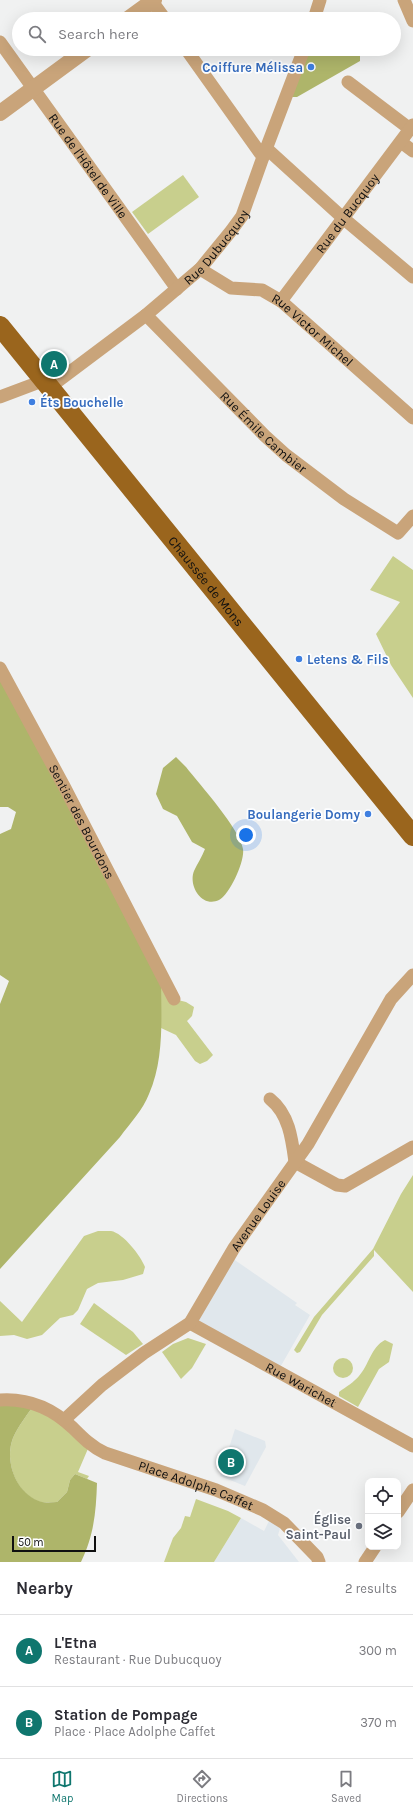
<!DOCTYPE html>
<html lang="en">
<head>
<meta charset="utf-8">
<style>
  :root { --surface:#fff; --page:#f2f2f3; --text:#2b2b33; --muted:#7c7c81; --line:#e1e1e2; --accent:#0f766e }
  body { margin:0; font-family:Karla,sans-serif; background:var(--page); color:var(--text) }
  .controls { position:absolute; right:12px; bottom:12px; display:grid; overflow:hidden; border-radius:8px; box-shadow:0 4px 16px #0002 }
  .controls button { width:36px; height:36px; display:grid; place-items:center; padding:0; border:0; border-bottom:1px solid var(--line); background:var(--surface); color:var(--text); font:20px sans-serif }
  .scale { position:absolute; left:12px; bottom:10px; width:84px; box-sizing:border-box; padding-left:4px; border:2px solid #101010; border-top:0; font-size:11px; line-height:14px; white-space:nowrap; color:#101010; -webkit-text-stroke:3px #fdfeff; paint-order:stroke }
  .you { position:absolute; left:246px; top:835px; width:14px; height:14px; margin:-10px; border:3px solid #fff; border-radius:50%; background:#1a73e8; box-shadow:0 0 0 6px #1a73e833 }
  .badge { display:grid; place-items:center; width:26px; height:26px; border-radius:50%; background:var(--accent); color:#fff; font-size:13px; font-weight:700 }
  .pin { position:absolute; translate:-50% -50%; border:2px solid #fff; box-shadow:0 1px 4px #0006 }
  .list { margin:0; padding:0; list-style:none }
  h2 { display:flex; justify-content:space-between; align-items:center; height:52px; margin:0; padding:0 16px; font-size:17px }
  h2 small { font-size:13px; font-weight:400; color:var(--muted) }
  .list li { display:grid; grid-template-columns:26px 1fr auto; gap:12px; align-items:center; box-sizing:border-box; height:72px; padding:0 16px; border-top:1px solid var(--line) }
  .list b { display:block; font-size:15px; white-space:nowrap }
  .list p { margin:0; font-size:13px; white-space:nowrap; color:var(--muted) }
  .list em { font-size:13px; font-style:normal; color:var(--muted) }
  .icon { flex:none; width:22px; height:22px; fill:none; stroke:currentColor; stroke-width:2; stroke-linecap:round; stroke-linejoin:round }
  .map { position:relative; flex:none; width:413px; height:1562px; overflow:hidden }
  .search { position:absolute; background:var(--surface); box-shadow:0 4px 16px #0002; left:12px; right:12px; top:12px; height:44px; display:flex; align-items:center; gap:10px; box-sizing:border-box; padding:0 14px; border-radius:22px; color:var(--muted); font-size:15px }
  .sheet { height:196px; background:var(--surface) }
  nav { display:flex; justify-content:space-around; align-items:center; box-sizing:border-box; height:56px; border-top:1px solid var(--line); background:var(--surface); font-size:11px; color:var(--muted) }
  nav a { display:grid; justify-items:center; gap:2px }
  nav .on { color:var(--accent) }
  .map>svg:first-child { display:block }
</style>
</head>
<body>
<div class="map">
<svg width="413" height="1562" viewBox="0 0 413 1562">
  <rect width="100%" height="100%" fill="#f0f1f1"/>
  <g fill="#e0e7ec">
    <path d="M 229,1256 L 297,1303 L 295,1305 L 310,1315 L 278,1371 L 194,1318 Z"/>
    <path d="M 235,1429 L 265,1441 L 266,1447 L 245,1486 L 220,1476 Z"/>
    <path d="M 241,1518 L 264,1531 L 269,1521 L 281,1525 L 278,1535 L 299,1562 L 214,1562 Z"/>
  </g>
  <g fill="#c8cf8d">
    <path d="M 183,175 L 199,197 L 148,234 L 132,212 Z"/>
    <path d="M 393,556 L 413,570 L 413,698 L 391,665 L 376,634 L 400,602 L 370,590 Z"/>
    <path d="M 161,975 L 174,999 L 186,1002 L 194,1007 L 192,1016 L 187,1021 L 213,1055 L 207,1061 L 200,1064 L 195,1061 L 176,1035 L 161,1028 Z"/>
    <path d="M 413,1175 L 413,1292 L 374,1250 L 374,1256 L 322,1315 L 300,1352 L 297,1353 L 294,1350 L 314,1317 L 373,1249 L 401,1194 Z"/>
    <path d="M 98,1231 C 102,1231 107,1231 111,1231 C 123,1233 141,1256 145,1267 L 143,1274 L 123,1280 L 98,1283 L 87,1289 L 78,1310 L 73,1315 L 60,1318 L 42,1335 L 27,1339 L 14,1335 L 0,1336 L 0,1301 L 22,1322 L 84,1236 Z"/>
    <path d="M 94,1303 L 133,1332 L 143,1344 L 126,1355 L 80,1324 Z"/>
    <path d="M 188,1338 L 206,1344 L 192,1368 L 181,1379 L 162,1352 L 173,1344 Z"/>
    <path d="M 385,1340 L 393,1344 L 389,1362 L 379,1369 L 358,1407 L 339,1396 L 339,1392 C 346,1387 354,1382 359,1376 C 369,1365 371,1347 385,1340 Z"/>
    <circle cx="343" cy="1368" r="10"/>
    <path d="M 35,1403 L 90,1444 L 78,1472 L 89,1476 L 87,1479 L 75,1474 L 70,1480 L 67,1492 L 57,1502 C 52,1502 46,1503 41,1502 C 16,1495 4,1461 13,1438 C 18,1426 28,1414 35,1403 Z"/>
    <path d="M 196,1499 L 228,1511 L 241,1518 L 214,1562 L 164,1562 L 173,1538 L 181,1528 L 185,1516 L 190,1517 Z"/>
  </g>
  <g fill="#aeb56a">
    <path d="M 304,49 L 360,49 L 360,61 L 297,97 L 292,97 Z"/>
    <path d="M 0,668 L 161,975 C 161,1014 165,1058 149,1094 C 143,1110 130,1123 120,1137 L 0,1269 L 0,1004 L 9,981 L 0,975 L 0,834 L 11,829 L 16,812 L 8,807 L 0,807 Z"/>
    <path d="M 176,757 L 186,767 C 200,785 240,829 243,849 C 245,861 230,894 219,900 C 202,908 188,886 194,871 C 197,864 202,857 205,849 L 192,842 L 177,816 L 163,809 L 156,794 L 163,768 Z"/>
    <path d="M 0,1400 L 35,1403 C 28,1414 18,1426 13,1438 C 4,1461 16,1495 42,1502 C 46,1503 52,1502 57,1502 L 67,1492 L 70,1480 L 75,1474 L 97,1483 C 96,1512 94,1535 81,1562 L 0,1562 Z"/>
  </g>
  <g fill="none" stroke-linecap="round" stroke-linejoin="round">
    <g stroke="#c9a47a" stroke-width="13">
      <path d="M 151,0 L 165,19"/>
      <path d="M 404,0 L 413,21"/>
      <path d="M 314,19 L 320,0"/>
      <path id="s1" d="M 0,42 L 177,289"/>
      <path d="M 186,49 L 263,157"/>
      <path d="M 348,82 L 410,129"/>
      <path d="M 401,142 L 413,151"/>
      <path d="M 266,148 L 343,218 L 413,277"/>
      <path id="s2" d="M 200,269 L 231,288 L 262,290 L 281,301 L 413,418"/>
      <path id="s3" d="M 281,301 L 413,125"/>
      <path id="s4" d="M 146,315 L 265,436 L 286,455 L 344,499 L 398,533 L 413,516"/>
      <path id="s5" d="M 50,387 L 146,315 L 200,269 L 231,231 L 242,216 L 263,157 L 304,49"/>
      <path d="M 0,397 L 45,380"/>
      <path id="s6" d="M 0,668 L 65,788 L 174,999"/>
      <path d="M 270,1099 C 289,1114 292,1139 295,1162"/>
      <path d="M 295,1162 L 337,1185 L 345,1186 L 413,1147"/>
      <path id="s7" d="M 190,1323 L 413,1446"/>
      <path id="s8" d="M 0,1400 C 29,1398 52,1408 73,1428 C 83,1438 92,1447 105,1453 L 216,1490 L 263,1510 L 284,1523 L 317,1557 L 319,1562"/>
      <path id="s9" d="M 64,1420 L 102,1385 L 144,1353 L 190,1323 L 234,1248 L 308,1144 L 391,999 L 413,975"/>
      <path d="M 398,1512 L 413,1490"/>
      <path d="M 365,1562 L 375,1547"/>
    </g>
    <g stroke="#c9a47a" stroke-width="16">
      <path d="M 128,19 L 154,0"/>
      <path d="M 0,113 L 87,49"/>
    </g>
    <path stroke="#9a651d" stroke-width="20" id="s10" d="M 0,326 L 413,836"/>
  </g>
  <g fill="#3f7fe0" stroke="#fdfeff" stroke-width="1.5">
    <circle cx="311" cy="67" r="4"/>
    <circle cx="32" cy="402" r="4"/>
    <circle cx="299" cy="659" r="4"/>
    <circle cx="368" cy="814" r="4"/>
  </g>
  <circle fill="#6b7280" stroke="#fdfeff" stroke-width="1.5" cx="359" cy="1526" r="4"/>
  <g text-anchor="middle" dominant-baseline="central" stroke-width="3.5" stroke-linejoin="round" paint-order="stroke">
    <g font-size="13" font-weight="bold" fill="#366cbe" stroke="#fdfeff" text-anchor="end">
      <text x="303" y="67">Coiffure Mélissa</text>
      <text x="40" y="402" text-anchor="start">Éts Bouchelle</text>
      <text x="307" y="659" text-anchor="start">Letens &amp; Fils</text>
      <text x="360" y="814">Boulangerie Domy</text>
    </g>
    <g font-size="13" fill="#101010" stroke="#fdfeff">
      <text stroke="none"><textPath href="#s1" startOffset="152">Rue de l'Hôtel de Ville</textPath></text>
      <text stroke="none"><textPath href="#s3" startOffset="110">Rue du Bucquoy</textPath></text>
      <text stroke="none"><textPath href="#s5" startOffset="218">Rue Dubucquoy</textPath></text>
      <text stroke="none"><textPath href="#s2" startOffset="132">Rue Victor Michel</textPath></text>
      <text stroke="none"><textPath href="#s4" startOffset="166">Rue Émile Cambier</textPath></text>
      <text stroke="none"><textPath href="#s10" startOffset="328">Chaussée de Mons</textPath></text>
      <text stroke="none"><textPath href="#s6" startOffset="174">Sentier des Bourdons</textPath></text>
      <text stroke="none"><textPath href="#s9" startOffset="287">Avenue Louise</textPath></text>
      <text stroke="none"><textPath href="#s7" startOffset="127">Rue Warichet</textPath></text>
      <text stroke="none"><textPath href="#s8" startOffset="218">Place Adolphe Caffet</textPath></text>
    </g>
    <g font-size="13" font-weight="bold" fill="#5b616d" stroke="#fdfeff" text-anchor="end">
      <text x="351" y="1519">Église<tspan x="351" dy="15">Saint-Paul</tspan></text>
    </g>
  </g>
</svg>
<div class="controls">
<button><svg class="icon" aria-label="locate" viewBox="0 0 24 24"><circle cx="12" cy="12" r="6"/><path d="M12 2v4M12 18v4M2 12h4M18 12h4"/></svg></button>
<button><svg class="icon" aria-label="layers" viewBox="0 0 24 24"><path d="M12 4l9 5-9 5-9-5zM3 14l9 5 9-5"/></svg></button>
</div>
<div class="scale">50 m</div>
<div class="you"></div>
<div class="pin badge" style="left:54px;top:364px">A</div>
<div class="pin badge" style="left:231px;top:1462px">B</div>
<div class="search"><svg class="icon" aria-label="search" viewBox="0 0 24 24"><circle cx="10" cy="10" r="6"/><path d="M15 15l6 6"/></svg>Search here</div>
</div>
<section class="sheet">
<h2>Nearby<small>2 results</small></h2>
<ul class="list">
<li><span class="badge">A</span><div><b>L'Etna</b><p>Restaurant · Rue Dubucquoy</p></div><em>300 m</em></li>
<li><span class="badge">B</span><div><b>Station de Pompage</b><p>Place · Place Adolphe Caffet</p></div><em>370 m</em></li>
</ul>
</section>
<nav>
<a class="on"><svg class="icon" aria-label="map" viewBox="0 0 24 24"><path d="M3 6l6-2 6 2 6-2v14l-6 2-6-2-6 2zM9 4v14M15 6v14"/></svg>Map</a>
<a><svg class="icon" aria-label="directions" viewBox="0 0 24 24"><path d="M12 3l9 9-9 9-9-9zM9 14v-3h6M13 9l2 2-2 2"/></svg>Directions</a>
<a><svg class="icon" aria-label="saved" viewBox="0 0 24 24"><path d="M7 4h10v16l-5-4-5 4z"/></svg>Saved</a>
</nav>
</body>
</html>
